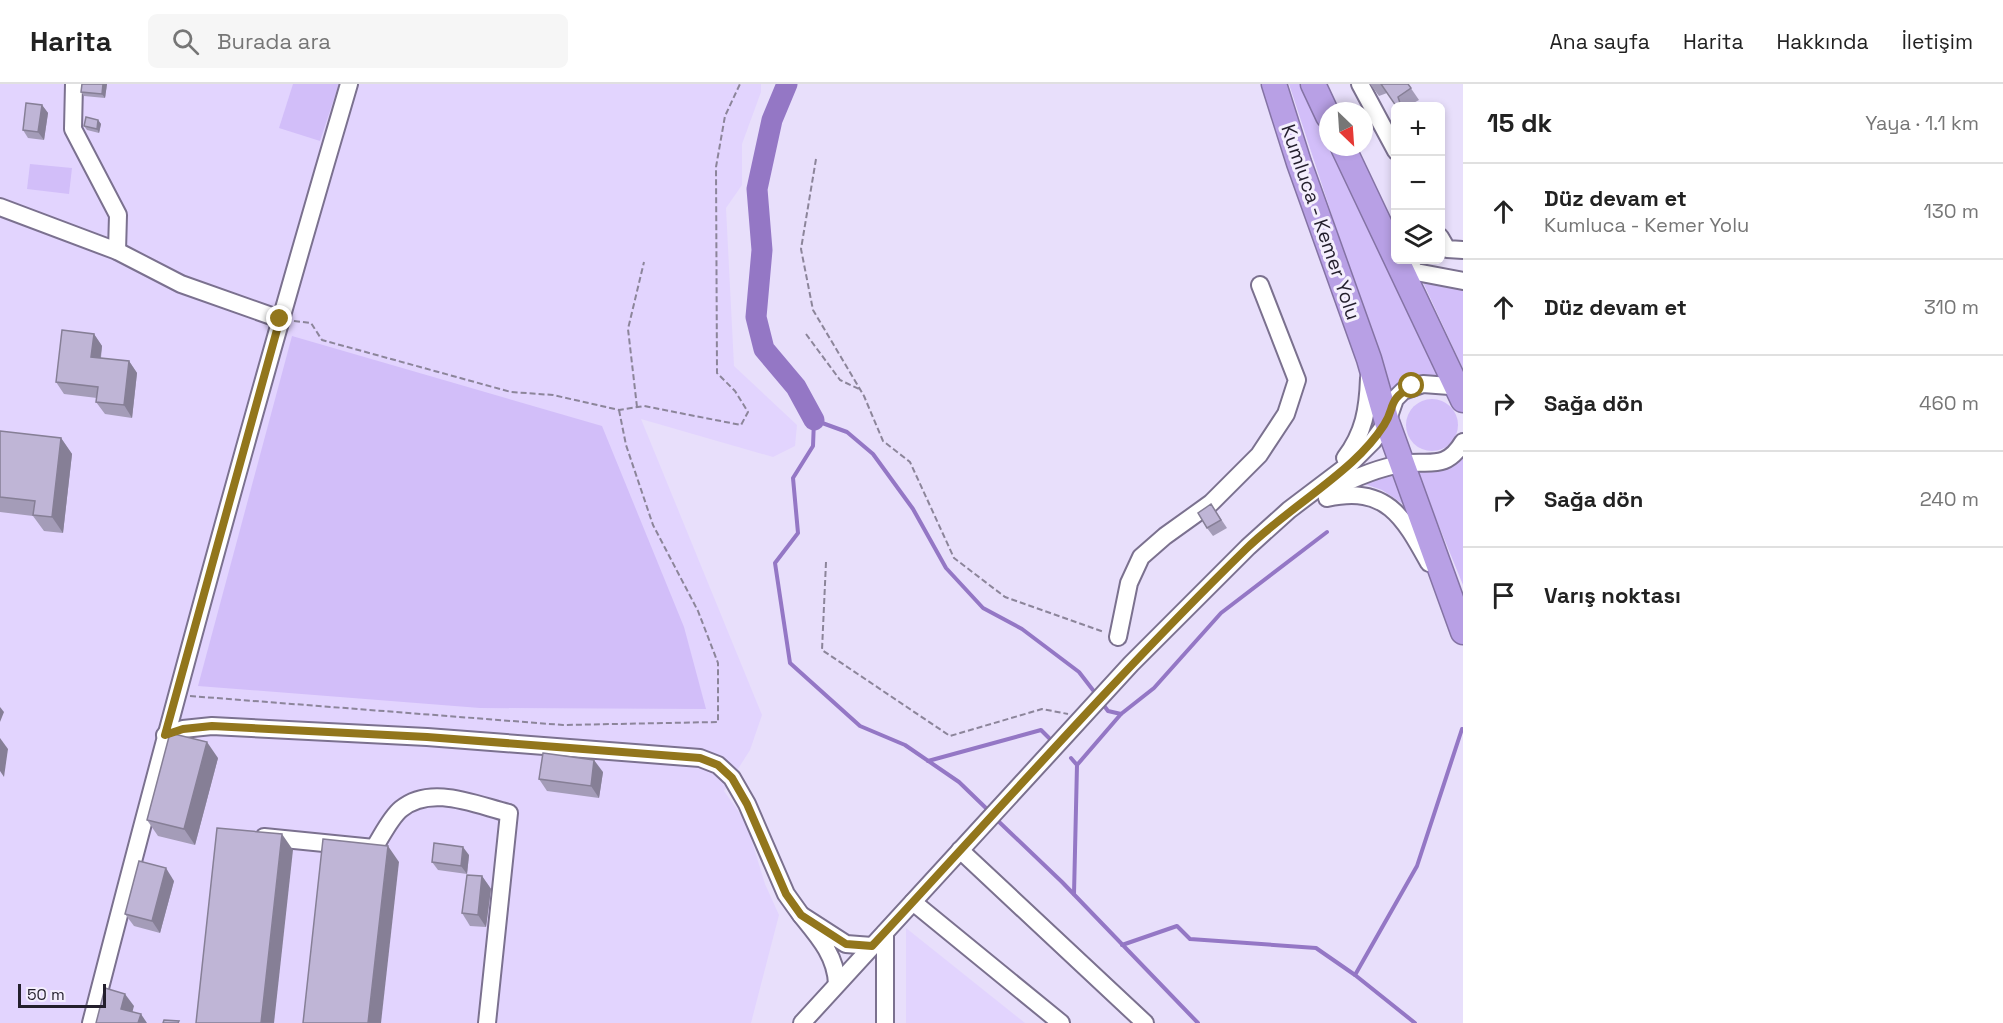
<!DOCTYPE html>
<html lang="tr">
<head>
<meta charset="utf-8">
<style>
  :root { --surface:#fff; --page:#f6f6f6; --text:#222; --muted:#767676; --line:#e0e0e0 }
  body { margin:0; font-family:"Space Grotesk",sans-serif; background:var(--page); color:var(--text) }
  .controls { position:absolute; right:18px; top:18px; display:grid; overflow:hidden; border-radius:9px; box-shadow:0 3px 9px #0003 }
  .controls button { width:54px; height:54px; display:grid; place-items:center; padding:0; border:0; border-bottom:2px solid var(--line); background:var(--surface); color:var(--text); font:30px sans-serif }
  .compass { position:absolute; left:1319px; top:18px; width:54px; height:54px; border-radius:50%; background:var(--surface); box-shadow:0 3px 9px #0003; rotate:155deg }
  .scale { position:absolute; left:18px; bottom:15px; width:88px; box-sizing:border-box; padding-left:6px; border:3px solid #231f2c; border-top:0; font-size:16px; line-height:21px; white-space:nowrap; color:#231f2c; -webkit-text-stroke:4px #f4effd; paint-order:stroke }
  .stop { position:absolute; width:18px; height:18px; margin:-14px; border:4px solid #92761c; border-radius:50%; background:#fff }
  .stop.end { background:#92761c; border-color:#fff; box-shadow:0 2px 6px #0008 }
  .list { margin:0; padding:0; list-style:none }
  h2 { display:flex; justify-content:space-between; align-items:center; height:78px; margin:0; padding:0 24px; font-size:26px }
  h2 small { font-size:20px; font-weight:400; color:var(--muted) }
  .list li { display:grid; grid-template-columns:39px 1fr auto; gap:18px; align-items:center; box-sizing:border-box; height:96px; padding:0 24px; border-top:2px solid var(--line) }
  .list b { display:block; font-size:22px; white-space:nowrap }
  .list p { margin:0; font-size:20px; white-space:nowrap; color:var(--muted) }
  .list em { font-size:20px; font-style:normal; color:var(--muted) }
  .icon { flex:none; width:33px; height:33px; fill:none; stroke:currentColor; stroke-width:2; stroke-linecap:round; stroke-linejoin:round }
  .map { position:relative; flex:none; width:1463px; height:939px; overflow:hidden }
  header { display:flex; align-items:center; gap:36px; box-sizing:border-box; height:84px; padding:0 30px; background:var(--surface); border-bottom:2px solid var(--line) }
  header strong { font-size:28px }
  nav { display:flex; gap:33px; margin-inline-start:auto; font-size:21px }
  .search { width:420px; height:54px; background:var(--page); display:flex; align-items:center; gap:15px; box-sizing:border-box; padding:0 21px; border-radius:9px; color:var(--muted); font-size:22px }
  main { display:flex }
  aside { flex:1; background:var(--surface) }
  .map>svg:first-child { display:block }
</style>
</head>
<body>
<header>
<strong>Harita</strong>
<div class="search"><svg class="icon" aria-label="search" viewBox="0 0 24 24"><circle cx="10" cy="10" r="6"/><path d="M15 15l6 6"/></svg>Burada ara</div>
<nav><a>Ana sayfa</a><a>Harita</a><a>Hakkında</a><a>İletişim</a></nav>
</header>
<main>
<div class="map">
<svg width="1463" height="939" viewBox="0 0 1463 939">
  <rect width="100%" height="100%" fill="#e8dffb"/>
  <g fill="#e2d4fe">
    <path d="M 0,0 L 761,0 L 761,8 L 742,60 L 742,101 L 726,124 L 734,282 L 797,341 L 795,362 L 773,373 L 641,335 L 762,631 L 750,666 L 724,707 L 746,738 L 765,800 L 779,831 L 751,939 L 0,939 Z"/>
    <path d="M 906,844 L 1025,939 L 906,939 Z"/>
  </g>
  <g fill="#d2bef9">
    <path d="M 293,0 L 339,0 L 320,57 L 279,44 Z"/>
    <path d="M 1289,0 L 1302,0 L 1328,57 L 1328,63 L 1331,63 L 1437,291 C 1417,292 1405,296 1390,309 Z"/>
    <path d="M 30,80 L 72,84 L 69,110 L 27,105 Z"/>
    <path d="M 1421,194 L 1463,201 L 1463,285 Z"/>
    <path d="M 292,252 L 602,342 L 684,543 L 706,625 L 480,624 L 198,602 Z"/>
    <circle cx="1432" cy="341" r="26"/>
    <path d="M 1463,370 L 1463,501 L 1417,388 L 1436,386 Z"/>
    <path d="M 1392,387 L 1406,422 L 1382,406 L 1359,398 Z"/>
  </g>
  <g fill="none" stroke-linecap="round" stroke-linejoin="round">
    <g stroke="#9477c5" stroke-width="4">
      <path d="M 1102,619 L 1108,627 L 1121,630 L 1154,604 L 1221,529 L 1327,448"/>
      <path d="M 1071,674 L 1077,681 L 1074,810"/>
      <path d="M 928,677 L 1041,646 L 1049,654"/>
      <path d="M 1077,681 L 1121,630"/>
      <path d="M 989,727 L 959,698 L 905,661 L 860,642 L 790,579 L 775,479 L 798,449 L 793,394 L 813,362 L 814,336 L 847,348 L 873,370 L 913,425 L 946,484 L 983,524 L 1022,545 L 1079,588 L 1096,610"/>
      <path d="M 996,735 L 1062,798 L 1198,939"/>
      <path d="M 1122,861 L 1177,842 L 1190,855 L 1316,864 L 1355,891 L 1417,782 L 1462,645"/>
      <path d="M 1355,891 L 1415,939"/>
    </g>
    <path stroke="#9477c5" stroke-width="21" d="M 787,0 L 772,36 L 757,105 L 762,166 L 756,233 L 764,265 L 796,303 L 814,336"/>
    <g stroke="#7b718f" stroke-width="20">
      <g id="minor">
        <path d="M 74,0 L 73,45 L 118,131 L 117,167"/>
        <path d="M 1360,0 L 1396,67"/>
        <path d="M 0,123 L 117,167 L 181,200 L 280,235"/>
        <path d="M 1440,153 L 1447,165 L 1463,166"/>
        <path d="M 1405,176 L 1416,188 L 1463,197"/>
        <path d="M 1345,374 C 1364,349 1368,325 1369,294"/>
        <path d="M 1330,406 C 1352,395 1376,384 1401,380 C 1428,375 1445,388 1463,358"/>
        <path d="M 1327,414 C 1386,401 1403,432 1429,479"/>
        <path d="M 1118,553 L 1129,499 L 1141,473 L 1165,452 L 1211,419 L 1259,371 L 1286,330 L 1297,296 L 1260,201"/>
        <path d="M 165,651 L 183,645 L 212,642 L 427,653 L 700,674 L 718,681 L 732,694 L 747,720 L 786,810 L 801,831"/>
        <path d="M 264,753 L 374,764 C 382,752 390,734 401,725 C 431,700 476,721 509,729 L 487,939"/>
        <path d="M 960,766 L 1145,939"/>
        <path d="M 913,818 L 1061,939"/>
        <path d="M 885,849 L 885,939"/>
        <path d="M 837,900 C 836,872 819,853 801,831 L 846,860 L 872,862"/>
        <path d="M 91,939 C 172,624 257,312 349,0"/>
        <path d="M 802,939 L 1131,580 L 1248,463 L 1289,426 L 1351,379 L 1373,357 L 1387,338 L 1395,315 L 1403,307 L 1423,300 L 1463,303"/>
      </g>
    </g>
    <g stroke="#8473a4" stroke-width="27">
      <g id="highway">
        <path d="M 1274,0 L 1299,79 L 1369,275 L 1387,338 L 1463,548"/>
        <path d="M 1313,0 L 1328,32"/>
        <path d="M 1343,63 L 1463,316"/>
      </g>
    </g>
    <g stroke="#8c859a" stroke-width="2" stroke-dasharray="6 3" stroke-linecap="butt">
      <path d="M 816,75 L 801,165 L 813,226 L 864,312 L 883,357 L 910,378 L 954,474 L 1005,513 L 1104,548"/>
      <path d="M 294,237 L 311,239 L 322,256 L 511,308 L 553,311 L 619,326 L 644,322 L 741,341 L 748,328 L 735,307 L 717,289 L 716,83 L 725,32 L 740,0"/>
      <path d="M 806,250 L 840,296 L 859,305"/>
      <path d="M 637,323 L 628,245 L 644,178"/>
      <path d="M 826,478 L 822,566 L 950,652 L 1042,625 L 1068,630"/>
      <path d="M 190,612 L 563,641 L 718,638 L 718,579 L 698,527 L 653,441 L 626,361 L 619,326"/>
    </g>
    <use href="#minor" stroke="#fff" stroke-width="16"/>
    <use href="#highway" stroke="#b8a0e5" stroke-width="24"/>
  </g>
  <g fill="#a49cb8">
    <path d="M 82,0 L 107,0 L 105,14 L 84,12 L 81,8 Z"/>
    <path d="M 1370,0 L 1408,0 L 1419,16 L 1408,22 L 1396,22 L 1387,9 L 1379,12 Z"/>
    <path d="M 42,21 L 48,29 L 44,56 L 28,54 L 23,46 Z"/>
    <path d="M 98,36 L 101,40 L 99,49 L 87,46 L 84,42 Z"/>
    <path d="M 94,250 L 102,262 L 101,274 L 129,277 L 137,289 L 132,334 L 105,330 L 96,318 L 97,314 L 64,310 L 56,298 Z"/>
    <path d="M 0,347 L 61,354 L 72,370 L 63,449 L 44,447 L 33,432 L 0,428 Z"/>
    <path d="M 1211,420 L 1227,444 L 1213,452 L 1207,444 Z"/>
    <path d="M 218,674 L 195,761 L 158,752 L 147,736 Z"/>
    <path d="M 603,688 L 599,714 L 547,707 L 539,695 Z"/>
    <path d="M 469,771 L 467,790 L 438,786 L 432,778 Z"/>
    <path d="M 482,792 L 491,805 L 486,843 L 470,842 L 462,829 Z"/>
    <path d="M 174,797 L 160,849 L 134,842 L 125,830 Z"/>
  </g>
  <g fill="#867f96">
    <path d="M 103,0 L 107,0 L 105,14 L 102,10 Z"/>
    <path d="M 42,21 L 48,29 L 44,56 L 38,48 Z"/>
    <path d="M 98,36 L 101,40 L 99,49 L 97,45 Z"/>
    <path d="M 94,250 L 102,262 L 99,285 L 91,273 Z"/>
    <path d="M 129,277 L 137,289 L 132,334 L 124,321 Z"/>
    <path d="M 61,354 L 72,370 L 63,449 L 52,433 Z"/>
    <path d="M 0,623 L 4,628 L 0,638 Z"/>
    <path d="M 0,654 L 8,665 L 4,693 L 0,687 Z"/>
    <path d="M 207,658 L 218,674 L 195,761 L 184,745 Z"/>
    <path d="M 594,676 L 603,688 L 599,714 L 591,702 Z"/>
    <path d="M 282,750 L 293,766 L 274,939 L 261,939 Z"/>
    <path d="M 388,762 L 399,778 L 381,939 L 368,939 Z"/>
    <path d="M 463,763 L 469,771 L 467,790 L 461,782 Z"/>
    <path d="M 166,784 L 174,797 L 160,849 L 152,837 Z"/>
    <path d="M 482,792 L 491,805 L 486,843 L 478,831 Z"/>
    <path d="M 125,910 L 134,922 L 130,937 L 121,925 Z"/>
    <path d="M 141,930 L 147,939 L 138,939 Z"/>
  </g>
  <g fill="#bfb5d6" stroke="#867f96" stroke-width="1.5">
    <path d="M 82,0 L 103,0 L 102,10 L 81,8 Z"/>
    <path d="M 1381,0 L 1408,0 L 1411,4 L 1398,13 L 1400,19 L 1396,22 Z"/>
    <path d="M 26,19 L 42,21 L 38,48 L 23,46 Z"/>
    <path d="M 86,33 L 98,36 L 97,45 L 84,42 Z"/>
    <path d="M 62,246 L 94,250 L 91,273 L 129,277 L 124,321 L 96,318 L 98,303 L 56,298 Z"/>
    <path d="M 0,347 L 61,354 L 52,433 L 33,431 L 35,417 L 0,413 Z"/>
    <path d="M 1211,420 L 1221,436 L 1207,444 L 1198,429 Z"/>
    <path d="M 170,649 L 207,658 L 184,745 L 147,736 Z"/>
    <path d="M 543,669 L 594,676 L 591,702 L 539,695 Z"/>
    <path d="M 217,744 L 282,750 L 261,939 L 196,939 Z"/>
    <path d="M 323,755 L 388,762 L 368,939 L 303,939 Z"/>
    <path d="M 434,759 L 463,763 L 461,782 L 432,778 Z"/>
    <path d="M 139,777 L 166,784 L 152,837 L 125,830 Z"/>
    <path d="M 467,791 L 482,792 L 478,831 L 462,829 Z"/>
    <path d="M 105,904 L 125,910 L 121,925 L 141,930 L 138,939 L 96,939 Z"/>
    <path d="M 164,936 L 179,937 L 178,939 L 163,939 Z"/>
  </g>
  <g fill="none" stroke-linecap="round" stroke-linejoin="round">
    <path stroke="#92761c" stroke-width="8" d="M 280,235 L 165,651 L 183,645 L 212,642 L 427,653 L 700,674 L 718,681 L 732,694 L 747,720 L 786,810 L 801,831 L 846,860 L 872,862 C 996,729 1116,592 1246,465 C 1279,433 1318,409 1352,378 C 1364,367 1375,355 1384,341 C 1396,323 1386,317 1412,302"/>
  </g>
  <g text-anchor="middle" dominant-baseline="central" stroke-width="6" stroke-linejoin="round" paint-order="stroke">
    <g font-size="20" fill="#231f2c" stroke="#f4effd">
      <text transform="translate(1321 138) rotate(71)">Kumluca - Kemer Yolu</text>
    </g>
  </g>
</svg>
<div class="controls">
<button>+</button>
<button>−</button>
<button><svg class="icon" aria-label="layers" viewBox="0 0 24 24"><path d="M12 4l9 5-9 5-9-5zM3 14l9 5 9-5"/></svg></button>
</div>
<svg class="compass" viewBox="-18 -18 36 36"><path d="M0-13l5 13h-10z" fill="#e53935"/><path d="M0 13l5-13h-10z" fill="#767676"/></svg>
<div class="scale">50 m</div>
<div class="stop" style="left:1412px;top:302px"></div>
<div class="stop end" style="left:280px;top:235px"></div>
</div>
<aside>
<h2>15 dk<small>Yaya · 1.1 km</small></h2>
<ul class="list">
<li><svg class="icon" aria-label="ahead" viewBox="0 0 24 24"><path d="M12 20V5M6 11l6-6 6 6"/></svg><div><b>Düz devam et</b><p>Kumluca - Kemer Yolu</p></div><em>130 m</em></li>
<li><svg class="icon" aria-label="ahead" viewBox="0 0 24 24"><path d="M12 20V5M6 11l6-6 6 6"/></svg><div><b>Düz devam et</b></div><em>310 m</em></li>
<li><svg class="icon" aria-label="right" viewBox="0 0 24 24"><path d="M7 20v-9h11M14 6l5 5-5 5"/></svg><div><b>Sağa dön</b></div><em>460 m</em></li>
<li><svg class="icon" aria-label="right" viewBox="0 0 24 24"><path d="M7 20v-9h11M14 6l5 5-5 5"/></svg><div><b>Sağa dön</b></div><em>240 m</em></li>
<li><svg class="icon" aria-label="arrive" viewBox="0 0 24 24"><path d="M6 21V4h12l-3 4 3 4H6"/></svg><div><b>Varış noktası</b></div></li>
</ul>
</aside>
</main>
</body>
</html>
